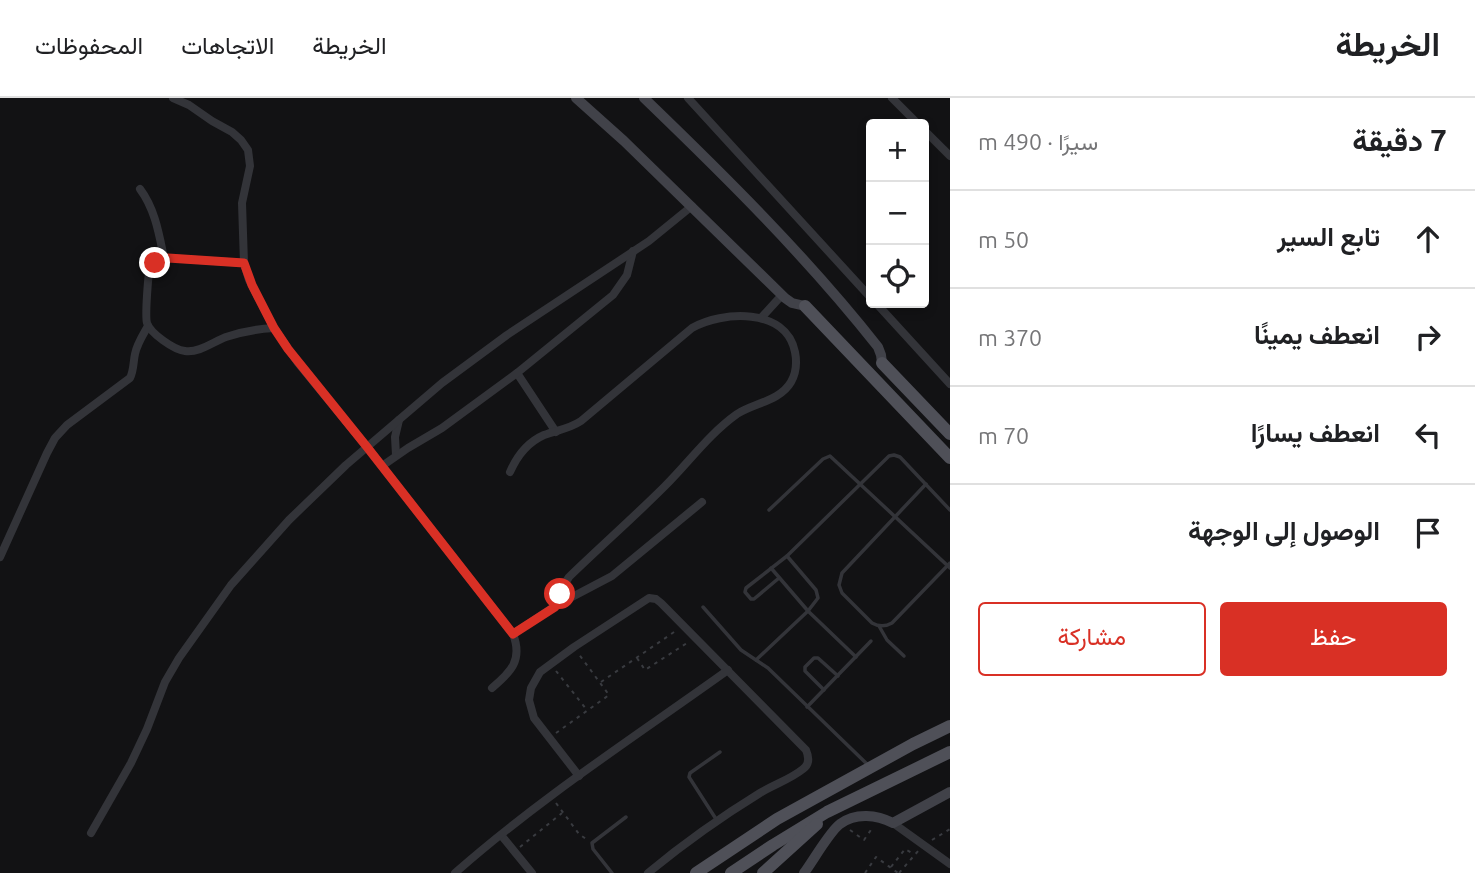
<!DOCTYPE html>
<html lang="ar">
<head>
<meta charset="utf-8">
<style>
  :root { --surface:#fff; --page:#f6f6f6; --text:#202124; --muted:#757577; --line:#e0e0e0; --accent:#d93025 }
  body { margin:0; font-family:Ubuntu,Vazirmatn,sans-serif; background:var(--page); color:var(--text); direction:rtl }
  .controls { position:absolute; right:21px; top:21px; display:grid; overflow:hidden; border-radius:7px; box-shadow:0 4px 10px #0003 }
  .controls button { width:63px; height:63px; display:grid; place-items:center; padding:0; border:0; border-bottom:2px solid var(--line); background:var(--surface); color:var(--text); font:35px sans-serif }
  .stop { position:absolute; width:21px; height:21px; margin:-16px; border:5px solid #d93025; border-radius:50%; background:#fff }
  .stop.end { background:#d93025; border-color:#fff; box-shadow:0 2px 7px #0008 }
  .list { margin:0; padding:0; list-style:none }
  h2 { display:flex; justify-content:space-between; align-items:center; height:91px; margin:0; padding:0 28px; font-size:30px }
  h2 small { font-size:23px; font-weight:400; color:var(--muted) }
  .list li { display:grid; grid-template-columns:46px 1fr auto; gap:21px; align-items:center; box-sizing:border-box; height:98px; padding:0 28px; border-top:2px solid var(--line) }
  .list b { display:block; font-size:26px; white-space:nowrap }
  .list em { font-size:23px; font-style:normal; color:var(--muted) }
  .actions { display:flex; gap:14px; padding:21px 28px }
  .actions a { flex:1; padding:16px 0; border:2px solid var(--accent); border-radius:7px; text-align:center; font-size:24px; color:var(--accent) }
  .actions .main { background:var(--accent); color:#fff }
  .icon { flex:none; width:38px; height:38px; fill:none; stroke:currentColor; stroke-width:2; stroke-linecap:round; stroke-linejoin:round }
  .map { position:relative; flex:none; width:950px; height:775px; overflow:hidden; direction:ltr }
  header { display:flex; align-items:center; gap:42px; box-sizing:border-box; height:98px; padding:0 35px; background:var(--surface); border-bottom:2px solid var(--line) }
  header strong { font-size:33px }
  nav { display:flex; gap:38px; margin-inline-start:auto; font-size:24px }
  main { display:flex }
  aside { flex:1; background:var(--surface) }
  .map>svg:first-child { display:block }
</style>
</head>
<body>
<header>
<strong>الخريطة</strong>
<nav><a>الخريطة</a><a>الاتجاهات</a><a>المحفوظات</a></nav>
</header>
<main>
<aside>
<h2>7 دقيقة<small>سيرًا · 490 m</small></h2>
<ul class="list">
<li><svg class="icon" aria-label="ahead" viewBox="0 0 24 24"><path d="M12 20V5M6 11l6-6 6 6"/></svg><div><b>تابع السير</b></div><em>50 m</em></li>
<li><svg class="icon" aria-label="right" viewBox="0 0 24 24"><path d="M7 20v-9h11M14 6l5 5-5 5"/></svg><div><b>انعطف يمينًا</b></div><em>370 m</em></li>
<li><svg class="icon" aria-label="left" viewBox="0 0 24 24"><path d="M17 20v-9H6M10 6l-5 5 5 5"/></svg><div><b>انعطف يسارًا</b></div><em>70 m</em></li>
<li><svg class="icon" aria-label="arrive" viewBox="0 0 24 24"><path d="M6 21V4h12l-3 4 3 4H6"/></svg><div><b>الوصول إلى الوجهة</b></div></li>
</ul>
<div class="actions"><a class="main">حفظ</a><a>مشاركة</a></div>
</aside>
<div class="map">
<svg width="950" height="775" viewBox="0 0 950 775">
  <rect width="100%" height="100%" fill="#121214"/>
  <g fill="none" stroke-linecap="round" stroke-linejoin="round">
    <g stroke="#393b40" stroke-width="2" stroke-dasharray="3.5 5" stroke-linecap="butt">
      <path d="M 637,560 L 645,572 L 687,545"/>
      <path d="M 556,573 L 587,612"/>
      <path d="M 601,584 L 677,532"/>
      <path d="M 556,635 L 609,597 L 578,555"/>
      <path d="M 556,705 L 579,736 L 586,741"/>
      <path d="M 850,732 L 864,742 L 873,729"/>
      <path d="M 932,742 L 950,731"/>
      <path d="M 520,749 L 562,715"/>
      <path d="M 891,769 L 905,751 L 914,756"/>
      <path d="M 865,775 L 876,759 L 898,775"/>
      <path d="M 899,775 L 919,752"/>
    </g>
    <g stroke="#333439" stroke-width="3.5">
      <path d="M 926,386 L 842,475 L 839,487 L 842,495 L 872,525 C 879,529 885,529 892,525 L 950,465"/>
      <path d="M 769,412 L 823,361 L 830,358 L 950,470"/>
      <path d="M 771,470 L 808,513 L 856,559"/>
      <path d="M 779,480 L 754,501 L 751,501 L 745,494 L 746,490 L 787,458 L 889,358 L 894,357 L 900,359 L 950,412"/>
      <path d="M 703,509 L 741,552 L 768,570 L 868,667"/>
      <path d="M 879,528 L 887,542 L 904,558"/>
      <path d="M 756,562 L 808,513 L 818,500 L 816,492 L 787,458"/>
      <path d="M 824,592 L 805,573 L 805,569 L 814,560 L 818,560 L 838,578"/>
      <path d="M 807,609 L 871,543"/>
      <path d="M 716,721 L 689,679 L 690,675 L 720,654"/>
      <path d="M 612,775 L 593,751 L 592,745 L 626,719"/>
    </g>
    <g stroke="#333439" stroke-width="8">
      <path d="M 173,0 L 189,7 L 212,23 L 232,34 L 241,42 L 248,52 L 250,68 L 242,105 L 244,165 L 249,182 L 274,230 L 298,265 L 367,349 L 513,536 C 523,562 511,574 492,590"/>
      <path d="M 688,0 L 871,200"/>
      <path d="M 892,0 L 918,26"/>
      <path d="M 924,32 L 950,58"/>
      <path d="M 140,91 C 155,111 159,136 164,160"/>
      <path d="M 244,165 L 168,160 C 161,161 154,163 150,170 C 148,177 145,218 147,225 C 150,235 174,252 185,253 C 199,255 213,244 226,239 C 241,234 257,231 274,230"/>
      <path d="M 876,205 L 950,286"/>
      <path d="M 761,220 L 782,197"/>
      <path d="M 517,275 L 556,334"/>
      <path d="M 396,357 L 395,339 L 399,322"/>
      <path d="M 382,368 L 408,350 L 442,330 L 517,275 L 613,197 L 627,177 L 633,153"/>
      <path d="M 510,374 C 517,358 528,344 544,337 C 557,332 569,331 581,323 L 692,230 C 722,213 786,209 795,254 C 797,264 796,275 791,284 C 780,303 754,305 737,316 C 709,336 689,364 665,388 C 634,419 601,448 569,479 L 562,490 L 555,508"/>
      <path d="M 0,459 L 47,355 L 55,340 L 67,327 L 130,280 C 134,272 133,265 135,256 C 137,246 143,237 148,228"/>
      <path d="M 513,536 L 555,508 L 612,478 L 702,404"/>
      <path d="M 579,678 L 534,620 L 529,602 L 531,590 L 540,574 L 574,549 L 649,500 L 656,501 L 661,505 L 806,652 C 809,659 810,666 803,671 C 791,681 773,687 760,695 C 721,719 683,746 648,775"/>
      <path d="M 893,725 L 950,766"/>
      <path d="M 91,735 L 131,665 L 147,631 L 165,584 L 179,560 L 231,487 L 289,422 L 346,367 L 442,285 L 507,237 L 649,143 L 692,108"/>
      <path d="M 501,737 L 532,775"/>
      <path d="M 455,775 C 540,700 636,638 728,572"/>
    </g>
    <g stroke="#414249" stroke-width="10">
      <path d="M 576,0 L 624,43 L 785,200 L 792,205 L 805,208"/>
      <path d="M 644,0 C 726,79 807,159 878,249 L 881,257 L 882,265"/>
      <path d="M 804,775 C 813,763 830,733 840,726 C 856,714 877,717 893,725 L 950,694"/>
    </g>
    <g stroke="#4f5058" stroke-width="12">
      <path d="M 805,208 L 950,360"/>
      <path d="M 882,265 L 950,336"/>
      <path d="M 696,775 L 777,721 L 913,646 L 950,628"/>
      <path d="M 731,775 L 773,747 L 827,714 L 950,654"/>
      <path d="M 763,775 L 817,726"/>
    </g>
  </g>
  <g fill="none" stroke-linecap="round" stroke-linejoin="round">
    <path stroke="#d93025" stroke-width="9" d="M 155,165 L 161,161 L 168,160 L 244,165 L 252,187 L 274,230 L 288,251 L 367,349 L 513,536 L 555,509 L 560,496"/>
  </g>
</svg>
<div class="controls">
<button>+</button>
<button>−</button>
<button><svg class="icon" aria-label="locate" viewBox="0 0 24 24"><circle cx="12" cy="12" r="6"/><path d="M12 2v4M12 18v4M2 12h4M18 12h4"/></svg></button>
</div>
<div class="stop" style="left:560px;top:496px"></div>
<div class="stop end" style="left:155px;top:165px"></div>
</div>
</main>
</body>
</html>
